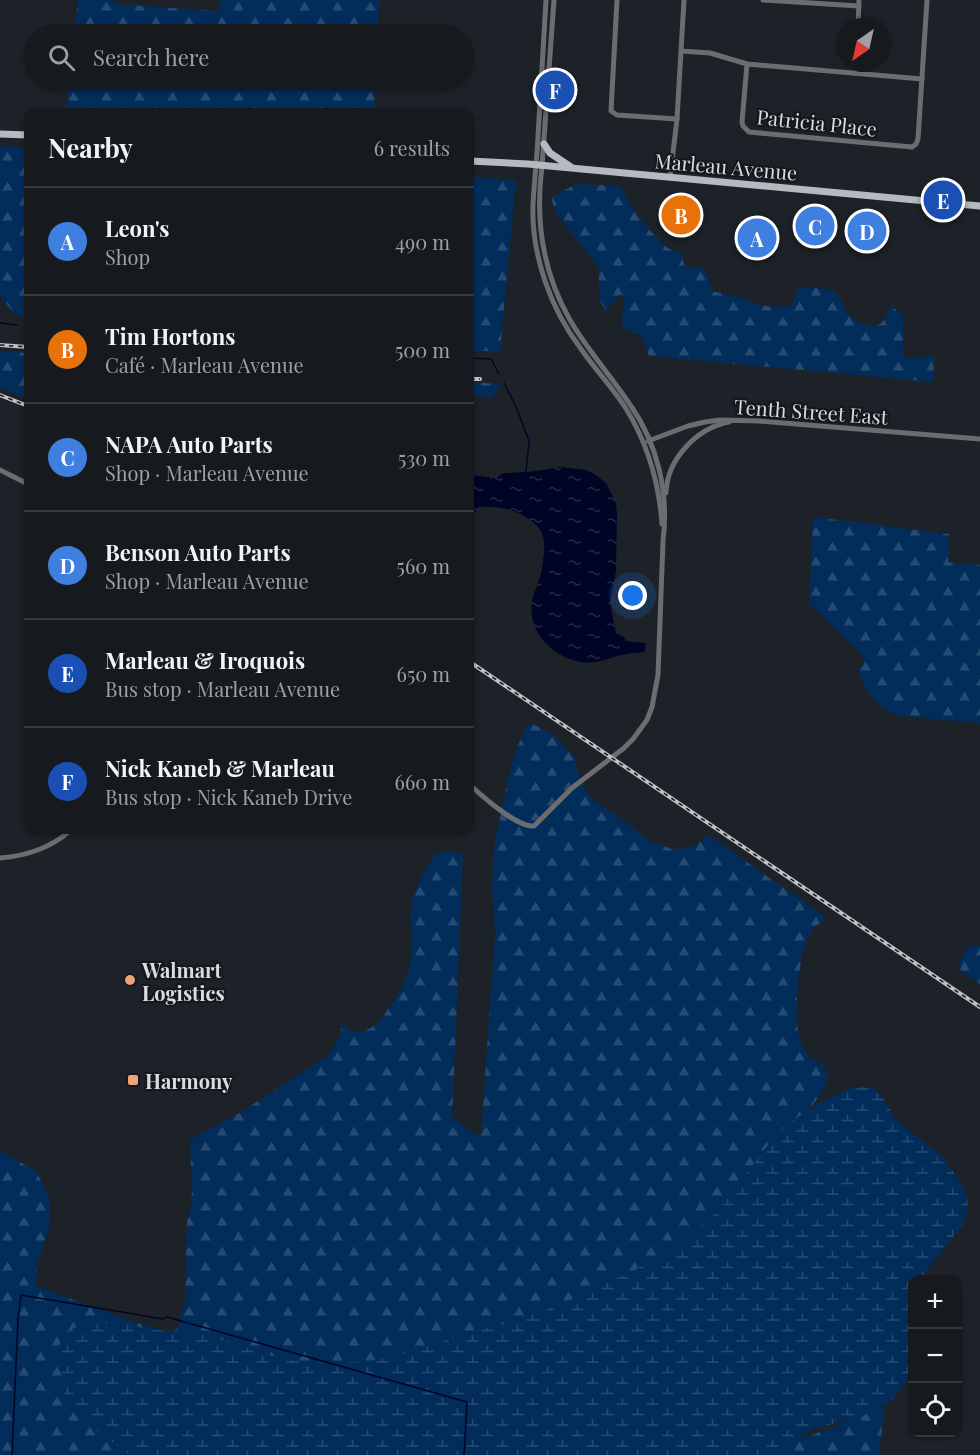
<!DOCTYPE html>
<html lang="en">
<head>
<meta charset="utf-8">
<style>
  :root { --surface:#161a1e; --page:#1f2327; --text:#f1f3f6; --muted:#9ea1a4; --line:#35383c; --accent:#8c9099 }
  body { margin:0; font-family:"Playfair Display",serif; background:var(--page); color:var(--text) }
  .controls { position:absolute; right:18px; bottom:18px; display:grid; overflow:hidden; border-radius:12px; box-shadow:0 2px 4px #0004 }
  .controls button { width:54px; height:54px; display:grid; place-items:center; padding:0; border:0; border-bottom:2px solid var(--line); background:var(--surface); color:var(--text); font:30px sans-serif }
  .compass { position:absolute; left:836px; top:18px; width:54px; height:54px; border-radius:50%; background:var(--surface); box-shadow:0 2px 4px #0004; rotate:214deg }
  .you { position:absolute; left:633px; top:596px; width:21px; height:21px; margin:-15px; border:4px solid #fff; border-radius:50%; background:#1a73e8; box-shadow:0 0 0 9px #1a73e833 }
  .badge { display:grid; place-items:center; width:39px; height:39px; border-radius:50%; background:var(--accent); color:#fff; font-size:20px; font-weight:700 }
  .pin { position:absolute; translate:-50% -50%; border:3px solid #fff; box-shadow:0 2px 6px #0006 }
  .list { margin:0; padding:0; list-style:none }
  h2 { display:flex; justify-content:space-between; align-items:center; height:78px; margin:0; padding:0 24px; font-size:26px }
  h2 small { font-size:20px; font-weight:400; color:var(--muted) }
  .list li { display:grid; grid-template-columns:39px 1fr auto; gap:18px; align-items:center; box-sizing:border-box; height:108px; padding:0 24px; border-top:2px solid var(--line) }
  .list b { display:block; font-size:22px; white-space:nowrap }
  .list p { margin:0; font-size:20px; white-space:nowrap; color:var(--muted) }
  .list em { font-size:20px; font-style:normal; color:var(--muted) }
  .icon { flex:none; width:33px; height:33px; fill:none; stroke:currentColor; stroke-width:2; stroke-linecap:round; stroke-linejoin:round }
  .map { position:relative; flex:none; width:980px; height:1455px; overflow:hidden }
  .search { position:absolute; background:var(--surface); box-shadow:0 2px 4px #0004; left:24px; top:24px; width:450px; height:66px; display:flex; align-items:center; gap:15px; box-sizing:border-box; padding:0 21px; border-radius:33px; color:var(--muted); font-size:22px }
  .panel { position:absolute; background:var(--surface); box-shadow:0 2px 4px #0004; left:24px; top:108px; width:450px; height:726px; border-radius:12px }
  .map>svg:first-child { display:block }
</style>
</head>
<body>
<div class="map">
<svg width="980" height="1455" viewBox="0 0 980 1455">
  <defs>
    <pattern id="forest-firs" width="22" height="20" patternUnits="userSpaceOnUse" patternTransform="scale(1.5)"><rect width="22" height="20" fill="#022d5b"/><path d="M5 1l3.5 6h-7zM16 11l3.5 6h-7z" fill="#264b72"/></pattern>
    <pattern id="wetland-marsh" width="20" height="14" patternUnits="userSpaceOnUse" patternTransform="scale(1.5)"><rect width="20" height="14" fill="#022d5b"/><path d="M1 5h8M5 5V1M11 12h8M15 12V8" fill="none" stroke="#264b72"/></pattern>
    <pattern id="water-ripples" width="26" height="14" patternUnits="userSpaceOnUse" patternTransform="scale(1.5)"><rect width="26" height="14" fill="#000526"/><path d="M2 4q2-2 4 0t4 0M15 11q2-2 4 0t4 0" fill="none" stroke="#252945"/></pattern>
  </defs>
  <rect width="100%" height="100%" fill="#1d2228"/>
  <g fill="url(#forest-firs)">
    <path d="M 78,0 L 114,0 L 114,4 L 219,11 L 221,0 L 379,0 L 377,34 L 74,34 Z"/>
    <path d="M 69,80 L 375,80 L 374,112 L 66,112 Z"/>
    <path d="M 0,146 L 28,148 L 28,319 C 16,318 7,305 0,295 Z"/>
    <path d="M 470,177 L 516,180 L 500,352 L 470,350 Z"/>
    <path d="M 577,184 L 620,186 L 637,215 L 662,244 L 671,250 L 683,253 C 682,270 687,268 701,268 L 709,277 L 712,291 L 746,299 L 757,305 L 783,307 L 793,304 L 798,288 C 809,288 827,286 836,293 C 843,298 843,308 848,314 C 851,318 856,320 860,322 C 879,332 885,322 891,305 L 903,316 L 903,355 L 905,358 L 923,358 L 934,354 L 933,382 L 649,356 C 642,334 643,337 623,327 C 620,317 625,308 625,298 L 621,294 C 615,298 612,306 606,310 L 599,300 L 599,268 L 555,212 L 552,200 L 553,196 Z"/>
    <path d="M 0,351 L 28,353 L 28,399 L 0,388 Z"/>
    <path d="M 470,382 L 501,384 L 491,397 L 470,396 Z"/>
    <path d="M 813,517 L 949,534 L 948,562 L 980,565 L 980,723 L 901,716 C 879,710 863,689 858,668 L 864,664 L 864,659 L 860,653 L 817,611 L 809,607 Z"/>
    <path d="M 532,724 L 544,729 L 556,738 L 575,758 L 582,785 L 593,800 L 621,818 L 650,842 L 672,849 L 689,848 L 696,845 L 708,835 L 827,918 C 822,922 813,927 810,933 C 798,953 792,1022 801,1043 C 803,1046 806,1052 809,1055 C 815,1062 826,1063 827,1074 C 828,1090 811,1106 802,1118 L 788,1440 L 812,1435 L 882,1407 L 884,1412 L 879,1455 L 0,1455 L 0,1151 L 36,1171 L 50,1198 L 50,1225 L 37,1266 L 36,1286 L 125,1319 L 172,1333 L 179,1326 L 185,1299 L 187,1223 L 192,1202 L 190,1140 L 243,1111 L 327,1056 L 340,1038 L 342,1022 L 351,1031 C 368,1033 375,1027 385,1014 C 400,993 410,977 411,951 C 412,934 409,917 412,901 C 416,884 426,870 434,855 C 443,849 453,852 463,854 L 453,1101 L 451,1115 L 471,1132 L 481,1135 L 495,934 L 492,884 L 494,846 L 513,757 L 527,725 Z"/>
    <path d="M 974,945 L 980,946 L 980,984 L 961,971 L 959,962 L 968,947 Z"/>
  </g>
  <path fill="url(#wetland-marsh)" d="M 864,1087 L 873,1088 L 882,1096 L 895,1119 L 942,1156 L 962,1184 L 967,1197 L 968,1208 L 963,1224 L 920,1279 L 912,1280 L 912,1290 L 910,1294 L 908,1309 L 912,1342 L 912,1375 L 893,1399 L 880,1408 L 865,1415 L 810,1430 L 774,1455 L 130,1455 L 73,1413 L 67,1405 L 59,1363 L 60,1341 L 67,1331 L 79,1326 L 111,1323 L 131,1325 L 152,1330 L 198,1333 L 231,1342 L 263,1354 L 302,1362 L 343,1363 L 365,1362 L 406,1353 L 466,1334 L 512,1322 L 557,1306 L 633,1271 L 671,1250 L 691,1237 L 723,1205 L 767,1146 L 787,1124 L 828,1098 L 853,1088 Z"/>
  <path fill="url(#water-ripples)" d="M 560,467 L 586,470 L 596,475 L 606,483 L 616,503 L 617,514 L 616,571 L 610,603 L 616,633 L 624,637 L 626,641 L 646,643 L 645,652 C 639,653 633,652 627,654 C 611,656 599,665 582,662 C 553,658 527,632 532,601 C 533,594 536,589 538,583 C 541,576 542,568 543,561 C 546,540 545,529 526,517 C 512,508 494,506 478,507 L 476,511 L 470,514 L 470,475 L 497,478 L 501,474 C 509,472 518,473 526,472 C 538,471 548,469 560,467 Z"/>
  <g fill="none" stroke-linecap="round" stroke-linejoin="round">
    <g stroke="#000526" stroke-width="1.5">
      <path d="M 0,323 L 17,325"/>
      <path d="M 470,358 L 491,359 L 499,374"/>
      <path d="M 504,383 L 517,409 L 529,441 L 526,472"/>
      <path d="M 12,1455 L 18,1319 L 21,1295 L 163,1319 L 167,1317 L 467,1402 L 464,1455"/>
    </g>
    <g stroke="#6b6d70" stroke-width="5">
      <path d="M 546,0 C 543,45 541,91 538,137 C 537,159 534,182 533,205 C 532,230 537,257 545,281 C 553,305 566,329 581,349 C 595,369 612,387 625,407 C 647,442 659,483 662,524"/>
      <path d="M 617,0 L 611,111 L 617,115 L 677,119"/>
      <path d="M 763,0 L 859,6"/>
      <path d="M 858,27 L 859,0"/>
      <path d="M 681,51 L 710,53 L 747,64 L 922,79"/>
      <path d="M 747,64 L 742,122 L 743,126 L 749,132 L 912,147 L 916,144 L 918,139 L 927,0"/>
      <path d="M 855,73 L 856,63"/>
      <path d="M 670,178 L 677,119 L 684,0"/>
      <path d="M 648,441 L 688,426 L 705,422 L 720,420 L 759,421 L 980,439"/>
      <path d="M 0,470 L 28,484"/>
      <path d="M 666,493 C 667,459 697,428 729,422"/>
      <path d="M 470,785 C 482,796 518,828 534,826 L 572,788 L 624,748 L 633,739 L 647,720 L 652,707 L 658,675 L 663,541 C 669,494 658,445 631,406 C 612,377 588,351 570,320 C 543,273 535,220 542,166 L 554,0"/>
      <path d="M 0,858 C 26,856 52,847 71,830"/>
    </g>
    <g stroke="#b5bac1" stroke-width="7">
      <path d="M 0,134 L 28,135"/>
      <path d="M 544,144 L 550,153 L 571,167"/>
      <path d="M 470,161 L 528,164 L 980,206"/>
    </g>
    <g stroke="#bec1c5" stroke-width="4">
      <g id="rail">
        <path d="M 0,345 L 28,347"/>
        <path d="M 470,379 L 480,379"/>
        <path d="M 0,395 L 28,406"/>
        <path d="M 470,662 L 980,1007"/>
      </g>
    </g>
    <use href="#rail" stroke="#14191e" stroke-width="1.5" stroke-dasharray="4.5" stroke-linecap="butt"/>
  </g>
  <g fill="#f0a279" stroke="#14191e" stroke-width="2">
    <circle cx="130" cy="980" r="6"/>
    <rect x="127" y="1074" width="12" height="12" rx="3"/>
  </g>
  <g text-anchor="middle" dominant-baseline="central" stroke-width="4.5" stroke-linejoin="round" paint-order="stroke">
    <g font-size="20" fill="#d9dce0" stroke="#14191e">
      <text transform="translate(817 122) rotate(6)">Patricia Place</text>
      <text transform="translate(726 166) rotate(5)">Marleau Avenue</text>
      <text transform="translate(811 411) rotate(4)">Tenth Street East</text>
    </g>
    <g font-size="20" font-weight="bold" fill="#d9dce0" stroke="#14191e" text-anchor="start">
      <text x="142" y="969">Walmart<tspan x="142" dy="23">Logistics</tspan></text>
      <text x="145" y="1080">Harmony</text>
    </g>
  </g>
</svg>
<div class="controls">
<button>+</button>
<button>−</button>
<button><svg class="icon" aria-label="locate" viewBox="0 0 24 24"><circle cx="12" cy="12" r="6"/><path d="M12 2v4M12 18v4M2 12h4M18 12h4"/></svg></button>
</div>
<svg class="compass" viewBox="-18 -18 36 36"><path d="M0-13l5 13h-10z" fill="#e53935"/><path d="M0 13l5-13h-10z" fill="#9ea1a4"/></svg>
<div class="you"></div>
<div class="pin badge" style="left:757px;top:238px;background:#3f7fe0">A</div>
<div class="pin badge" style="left:681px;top:215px;background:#e8710a">B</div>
<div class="pin badge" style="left:815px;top:226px;background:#3f7fe0">C</div>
<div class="pin badge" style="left:867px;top:231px;background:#3f7fe0">D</div>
<div class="pin badge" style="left:943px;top:200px;background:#1a4fb4">E</div>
<div class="pin badge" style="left:555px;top:90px;background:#1a4fb4">F</div>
<div class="search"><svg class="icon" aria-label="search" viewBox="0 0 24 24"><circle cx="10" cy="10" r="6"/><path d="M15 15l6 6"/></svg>Search here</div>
<section class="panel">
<h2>Nearby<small>6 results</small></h2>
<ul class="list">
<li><span class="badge" style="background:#3f7fe0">A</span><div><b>Leon's</b><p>Shop</p></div><em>490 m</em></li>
<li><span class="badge" style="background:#e8710a">B</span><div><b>Tim Hortons</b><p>Café · Marleau Avenue</p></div><em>500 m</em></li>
<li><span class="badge" style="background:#3f7fe0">C</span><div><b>NAPA Auto Parts</b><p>Shop · Marleau Avenue</p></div><em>530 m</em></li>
<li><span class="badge" style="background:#3f7fe0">D</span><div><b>Benson Auto Parts</b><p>Shop · Marleau Avenue</p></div><em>560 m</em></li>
<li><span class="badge" style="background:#1a4fb4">E</span><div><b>Marleau &amp; Iroquois</b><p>Bus stop · Marleau Avenue</p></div><em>650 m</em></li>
<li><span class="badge" style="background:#1a4fb4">F</span><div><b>Nick Kaneb &amp; Marleau</b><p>Bus stop · Nick Kaneb Drive</p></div><em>660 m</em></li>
</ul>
</section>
</div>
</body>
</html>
